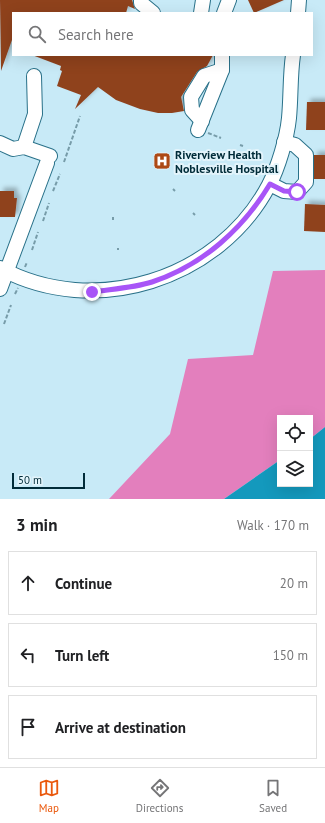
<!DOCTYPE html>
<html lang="en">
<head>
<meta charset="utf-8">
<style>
  :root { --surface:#fff; --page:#f6f6f6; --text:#202124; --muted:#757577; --line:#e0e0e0; --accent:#ea580c }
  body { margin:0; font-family:"PT Sans",sans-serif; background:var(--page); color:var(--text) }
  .controls { position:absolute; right:12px; bottom:12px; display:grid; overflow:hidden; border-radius:0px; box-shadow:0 4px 16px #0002 }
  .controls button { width:36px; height:36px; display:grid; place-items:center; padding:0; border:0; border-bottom:1px solid var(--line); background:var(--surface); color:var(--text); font:20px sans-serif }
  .scale { position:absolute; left:12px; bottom:10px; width:73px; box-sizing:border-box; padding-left:4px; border:2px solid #012c39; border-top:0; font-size:11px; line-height:14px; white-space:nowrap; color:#012c39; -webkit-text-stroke:3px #e3f4fb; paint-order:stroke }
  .stop { position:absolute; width:12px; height:12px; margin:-9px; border:3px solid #a855f7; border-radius:50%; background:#fff }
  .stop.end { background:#a855f7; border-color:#fff; box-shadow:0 1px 4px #0008 }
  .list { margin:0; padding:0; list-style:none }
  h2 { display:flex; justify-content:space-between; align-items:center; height:52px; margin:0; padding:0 16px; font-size:17px }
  h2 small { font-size:13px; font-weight:400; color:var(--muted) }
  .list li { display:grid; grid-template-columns:26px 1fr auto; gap:12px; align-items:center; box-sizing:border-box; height:64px; margin:0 8px 8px; padding:0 8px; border:1px solid var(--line); border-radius:0px }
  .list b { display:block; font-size:15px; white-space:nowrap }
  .list em { font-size:13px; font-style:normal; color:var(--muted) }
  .icon { flex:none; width:22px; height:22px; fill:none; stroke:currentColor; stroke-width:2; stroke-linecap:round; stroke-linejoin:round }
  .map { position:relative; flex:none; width:325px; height:499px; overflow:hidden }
  .search { position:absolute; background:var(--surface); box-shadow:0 4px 16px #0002; left:12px; right:12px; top:12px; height:44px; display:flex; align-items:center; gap:10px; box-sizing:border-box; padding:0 14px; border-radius:0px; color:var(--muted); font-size:15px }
  .sheet { height:268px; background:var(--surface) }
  nav { display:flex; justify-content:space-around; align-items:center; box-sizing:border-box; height:56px; border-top:1px solid var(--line); background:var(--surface); font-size:11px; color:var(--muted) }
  nav a { display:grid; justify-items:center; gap:2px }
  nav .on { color:var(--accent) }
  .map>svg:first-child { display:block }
</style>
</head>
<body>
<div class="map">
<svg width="325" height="499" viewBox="0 0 325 499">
  <defs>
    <filter id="shadow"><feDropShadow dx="3.5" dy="-3.5" stdDeviation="2" flood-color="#0004"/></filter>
  </defs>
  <rect width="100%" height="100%" fill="#c8eaf7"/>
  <path fill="#e37fbd" d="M 325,270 L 325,427 L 310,439 L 310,418 L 280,418 L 280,460 L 224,499 L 109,499 L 170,434 L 188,359 L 253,355 L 273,271 Z"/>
  <path fill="#1499bd" d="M 325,427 L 325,499 L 224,499 L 280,460 L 280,484 L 310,484 L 310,439 Z"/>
  <g fill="#8f421e" filter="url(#shadow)">
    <path d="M 0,0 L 132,0 L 135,9 L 128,6 L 126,13 L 13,13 L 13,37 L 1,71 Z"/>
    <path d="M 248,0 L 284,0 L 254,13 Z"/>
    <path d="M 32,55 L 213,55 L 207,66 L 197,72 L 181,97 L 184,111 L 172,113 L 158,113 L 140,109 L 116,100 L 98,87 L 75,109 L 81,95 L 57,86 L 62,71 L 60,70 L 61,66 Z"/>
    <path d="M 307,102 L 325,102 L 325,130 L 306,130 Z"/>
    <rect x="314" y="155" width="11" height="24"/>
    <path d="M 0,191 L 14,191 L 14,198 L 17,198 L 15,217 L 0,217 Z"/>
    <path d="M 305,204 L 325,205 L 325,232 L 304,231 Z"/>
  </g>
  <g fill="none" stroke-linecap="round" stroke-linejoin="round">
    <g stroke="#297189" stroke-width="16">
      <g id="minor">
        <path d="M 141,0 L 141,3 L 153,13"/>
        <path d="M 201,13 L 203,0"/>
        <path d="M 224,13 L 229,0"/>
        <path d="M 298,13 L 299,0"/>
        <path d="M 202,121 L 192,110 L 191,97 L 204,76 L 222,70"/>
        <path d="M 198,130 L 222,70 L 222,55"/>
        <path d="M 0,143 L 13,149 L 24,147 L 50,156"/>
        <path d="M 24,147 L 35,114 L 34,76"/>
        <path d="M 270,184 L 284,191 L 297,192 L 306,182 L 306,155 L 295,145 L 284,142"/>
        <path d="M 0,268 C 94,319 219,280 269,185 C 278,168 287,138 289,118 C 291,97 290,76 293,55"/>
        <path d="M 0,289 L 47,163"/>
      </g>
    </g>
    <g stroke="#779ca9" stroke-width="2" stroke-dasharray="4 2" stroke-linecap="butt">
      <path d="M 208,133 L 221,138"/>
      <path d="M 240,145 L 243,146"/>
      <path d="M 64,162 L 80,116"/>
      <path d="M 173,189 L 175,191"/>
      <path d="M 53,191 L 60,174"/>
      <path d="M 193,213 L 195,215"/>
      <path d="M 113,217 L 113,220"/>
      <path d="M 43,221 L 49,203"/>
      <path d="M 118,248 L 118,250"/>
      <path d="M 32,250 L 38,232"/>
      <path d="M 25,267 L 27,262"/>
      <path d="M 15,294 L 18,288"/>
      <path d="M 4,324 L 11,305"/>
    </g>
    <use href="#minor" stroke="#fff" stroke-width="14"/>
  </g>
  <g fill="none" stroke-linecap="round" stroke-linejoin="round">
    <path stroke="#a855f7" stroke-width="5" d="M 92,292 C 112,289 133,288 152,282 C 203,265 243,229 270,184 L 284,191 L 297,192"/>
  </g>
  <defs>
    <g id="hospital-square" transform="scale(0.9)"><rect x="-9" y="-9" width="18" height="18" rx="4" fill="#ad4915" stroke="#e3f4fb"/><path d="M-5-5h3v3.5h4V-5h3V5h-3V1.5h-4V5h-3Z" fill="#fff"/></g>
  </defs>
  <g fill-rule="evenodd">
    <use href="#hospital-square" x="162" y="161"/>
  </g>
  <g text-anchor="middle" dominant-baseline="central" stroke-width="4" stroke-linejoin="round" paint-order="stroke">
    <g font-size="12" font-weight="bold" fill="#012c39" stroke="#e3f4fb" text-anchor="start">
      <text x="175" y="154">Riverview Health<tspan x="175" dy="14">Noblesville Hospital</tspan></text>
    </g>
  </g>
</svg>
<div class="controls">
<button><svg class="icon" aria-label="locate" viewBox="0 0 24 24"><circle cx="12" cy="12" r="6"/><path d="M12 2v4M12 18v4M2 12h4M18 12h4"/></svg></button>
<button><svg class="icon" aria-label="layers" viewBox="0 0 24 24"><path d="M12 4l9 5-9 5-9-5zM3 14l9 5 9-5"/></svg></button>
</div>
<div class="scale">50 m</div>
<div class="stop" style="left:297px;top:192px"></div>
<div class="stop end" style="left:92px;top:292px"></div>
<div class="search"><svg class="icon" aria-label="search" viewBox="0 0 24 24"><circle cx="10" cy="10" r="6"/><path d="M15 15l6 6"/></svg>Search here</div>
</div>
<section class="sheet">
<h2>3 min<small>Walk · 170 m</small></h2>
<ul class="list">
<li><svg class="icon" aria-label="ahead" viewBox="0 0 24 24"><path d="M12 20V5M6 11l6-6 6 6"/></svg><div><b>Continue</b></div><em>20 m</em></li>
<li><svg class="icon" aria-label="left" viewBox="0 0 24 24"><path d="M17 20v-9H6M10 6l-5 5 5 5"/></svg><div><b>Turn left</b></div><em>150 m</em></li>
<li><svg class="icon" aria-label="arrive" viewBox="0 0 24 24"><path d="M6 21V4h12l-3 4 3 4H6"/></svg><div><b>Arrive at destination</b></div></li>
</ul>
</section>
<nav>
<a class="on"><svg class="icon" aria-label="map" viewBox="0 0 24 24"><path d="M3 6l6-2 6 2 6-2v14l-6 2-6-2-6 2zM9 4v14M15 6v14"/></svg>Map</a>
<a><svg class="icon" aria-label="directions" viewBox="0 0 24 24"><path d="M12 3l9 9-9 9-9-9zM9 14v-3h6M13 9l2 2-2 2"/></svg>Directions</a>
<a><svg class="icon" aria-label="saved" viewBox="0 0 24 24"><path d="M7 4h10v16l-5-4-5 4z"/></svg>Saved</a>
</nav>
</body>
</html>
